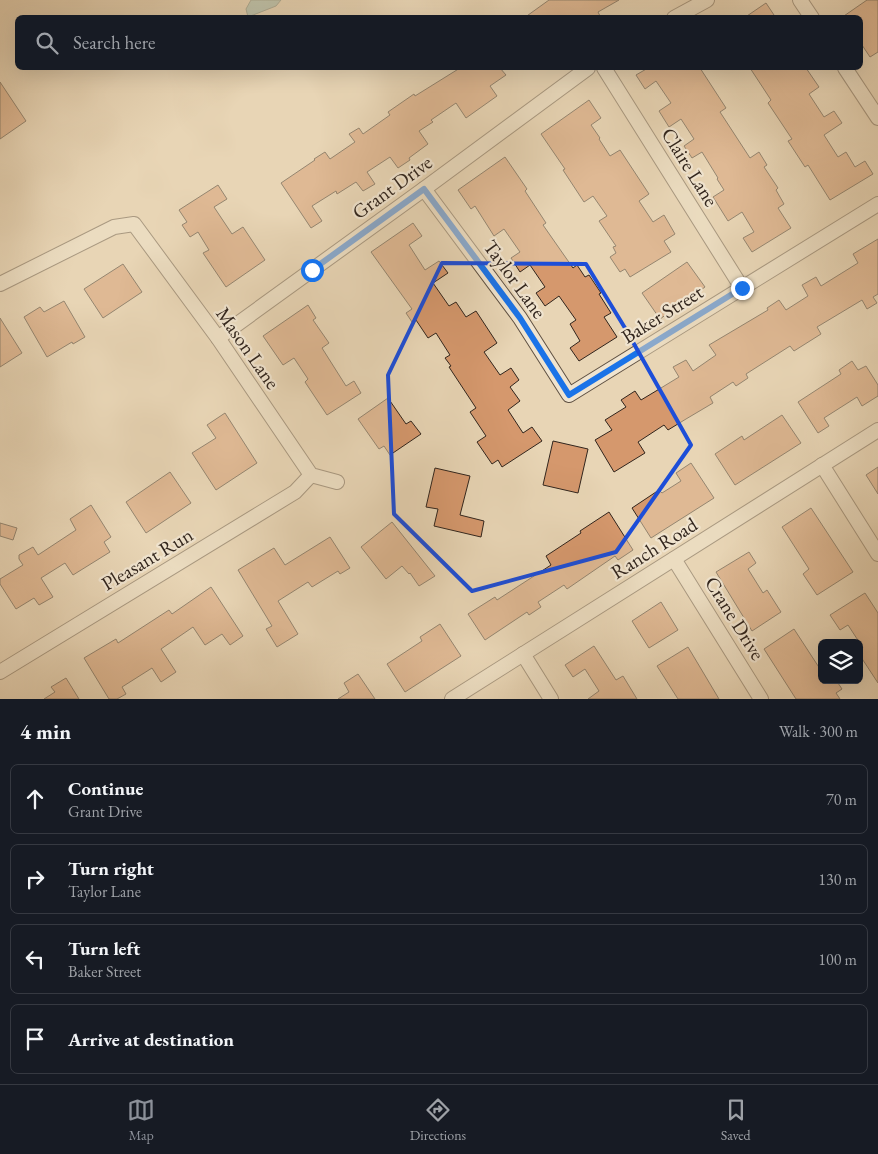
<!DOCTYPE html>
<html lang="en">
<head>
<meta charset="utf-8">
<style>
  :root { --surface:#171b24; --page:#242831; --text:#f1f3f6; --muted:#9ea1a6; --line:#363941; --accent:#8c9099 }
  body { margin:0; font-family:"EB Garamond",serif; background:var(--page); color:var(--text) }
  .controls { position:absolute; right:15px; bottom:15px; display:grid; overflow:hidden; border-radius:8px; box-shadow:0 5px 20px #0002 }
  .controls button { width:45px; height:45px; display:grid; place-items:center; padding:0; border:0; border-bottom:1px solid var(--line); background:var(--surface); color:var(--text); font:25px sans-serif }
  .stop { position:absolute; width:15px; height:15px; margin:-11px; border:4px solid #1a73e8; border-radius:50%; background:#fff }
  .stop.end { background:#1a73e8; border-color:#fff; box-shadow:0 1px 5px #0008 }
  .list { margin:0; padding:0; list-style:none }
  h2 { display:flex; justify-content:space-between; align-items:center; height:65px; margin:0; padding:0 20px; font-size:21px }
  h2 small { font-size:16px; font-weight:400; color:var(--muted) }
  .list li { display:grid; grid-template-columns:32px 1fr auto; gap:15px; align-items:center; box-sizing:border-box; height:70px; margin:0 10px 10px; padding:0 10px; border:1px solid var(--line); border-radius:8px }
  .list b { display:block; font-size:19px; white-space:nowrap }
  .list p { margin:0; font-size:16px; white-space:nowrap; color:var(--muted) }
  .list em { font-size:16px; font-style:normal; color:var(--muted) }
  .icon { flex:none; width:28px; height:28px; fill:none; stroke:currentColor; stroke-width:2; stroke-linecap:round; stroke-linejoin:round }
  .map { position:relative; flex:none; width:878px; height:699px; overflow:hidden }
  .search { position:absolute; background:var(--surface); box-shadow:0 5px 20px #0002; left:15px; right:15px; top:15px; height:55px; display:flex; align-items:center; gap:12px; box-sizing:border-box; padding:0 18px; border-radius:8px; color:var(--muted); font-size:19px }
  .sheet { height:385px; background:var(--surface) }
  nav { display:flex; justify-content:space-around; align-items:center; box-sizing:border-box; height:70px; border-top:1px solid var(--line); background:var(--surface); font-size:14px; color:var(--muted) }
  nav a { display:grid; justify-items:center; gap:2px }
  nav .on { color:var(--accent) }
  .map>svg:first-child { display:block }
</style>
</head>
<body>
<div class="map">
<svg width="878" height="699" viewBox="0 0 878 699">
  <rect width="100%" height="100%" fill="#e8d5b5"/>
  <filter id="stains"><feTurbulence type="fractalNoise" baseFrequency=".004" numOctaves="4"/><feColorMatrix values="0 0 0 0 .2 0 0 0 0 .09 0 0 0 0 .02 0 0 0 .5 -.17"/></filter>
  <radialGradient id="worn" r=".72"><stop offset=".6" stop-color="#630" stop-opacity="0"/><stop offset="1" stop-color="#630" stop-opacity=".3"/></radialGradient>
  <path fill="#97b9ad" stroke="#6e7e73" d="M 251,0 L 281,0 L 276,6 L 248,17 L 246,9 Z"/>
  <g fill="#d5986d" stroke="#31251d">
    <path d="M 549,0 L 619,0 L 598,12 L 601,18 L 524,18 Z"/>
    <path d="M 867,0 L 878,0 L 878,52 L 870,57 L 860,42 L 860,18 L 841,18 Z"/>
    <path d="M 766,3 L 776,18 L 744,18 Z"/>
    <path d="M 460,68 L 500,68 L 506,75 L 490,86 L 497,96 L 466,118 L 456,103 L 431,120 L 433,122 L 419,131 L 428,144 L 409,158 L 410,160 L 398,168 L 390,157 L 367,172 L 375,184 L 363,191 L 356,182 L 337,194 L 336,191 L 312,206 L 322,221 L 311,228 L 281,183 L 315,160 L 314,159 L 325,152 L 330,159 L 355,142 L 349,134 L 359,128 L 363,134 L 390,115 L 388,112 L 414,94 L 415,96 Z"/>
    <path d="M 648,68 L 700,68 L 726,108 L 720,112 L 750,158 L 759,152 L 767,165 L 764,167 L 778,188 L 776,190 L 784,204 L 778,208 L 791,228 L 752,252 L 743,238 L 754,232 L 742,212 L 728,221 L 713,197 L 724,190 L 717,179 L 718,178 L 702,152 L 692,158 L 684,146 L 694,139 L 681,119 L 669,127 L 659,111 L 671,103 L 656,81 L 645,89 L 636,75 Z"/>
    <path d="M 750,68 L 806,68 L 819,87 L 809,94 L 824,117 L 834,111 L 842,123 L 824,135 L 838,157 L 846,152 L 855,167 L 865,161 L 873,174 L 830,200 L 808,165 L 805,167 L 788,141 L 792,139 L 768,103 L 771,100 Z"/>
    <path d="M 0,82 L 26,121 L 0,139 Z"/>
    <path d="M 589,100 L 601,118 L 591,125 L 600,138 L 599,139 L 610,156 L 620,150 L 649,194 L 639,201 L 653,222 L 664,215 L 675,234 L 664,241 L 671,252 L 630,277 L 625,269 L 620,272 L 610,257 L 616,253 L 613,247 L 616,246 L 599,221 L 607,216 L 593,196 L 584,202 L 563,170 L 565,169 L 541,134 Z"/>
    <path d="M 505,157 L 527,189 L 525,191 L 546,223 L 543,225 L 573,268 L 577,265 L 585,277 L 589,275 L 601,293 L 599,294 L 611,313 L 604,317 L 617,337 L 579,361 L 570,348 L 580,341 L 570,324 L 576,320 L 559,296 L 545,306 L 536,293 L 545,287 L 530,265 L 520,272 L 511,258 L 520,252 L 504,229 L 494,236 L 475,206 L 471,209 L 458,190 Z"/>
    <path d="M 218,185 L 227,199 L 214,207 L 232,234 L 243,227 L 265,260 L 226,287 L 203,253 L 209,250 L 198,232 L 190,237 L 182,225 L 187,222 L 179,210 Z"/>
    <path d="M 413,223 L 422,236 L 409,245 L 425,270 L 439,261 L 448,273 L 433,283 L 449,306 L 456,302 L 466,317 L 476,311 L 497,343 L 484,352 L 500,375 L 511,368 L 519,380 L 510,387 L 520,401 L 508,410 L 523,433 L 532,427 L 542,441 L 502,467 L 498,460 L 492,464 L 477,442 L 486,436 L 470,412 L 476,408 L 449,367 L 451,366 L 445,358 L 450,355 L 436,333 L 428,338 L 416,320 L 412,322 L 406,313 L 412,309 L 371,252 Z"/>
    <path d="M 878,239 L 878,294 L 873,297 L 877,303 L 867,309 L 862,300 L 817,327 L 821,334 L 794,351 L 790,346 L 746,374 L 748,378 L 736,386 L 733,382 L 710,397 L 713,403 L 686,419 L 668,430 L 664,425 L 638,442 L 645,453 L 614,472 L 595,440 L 612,430 L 605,420 L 626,407 L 621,400 L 635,391 L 641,400 L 656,391 L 679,377 L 673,367 L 686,360 L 693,371 L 716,355 L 709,345 L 768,310 L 767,308 L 779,300 L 786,310 L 808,296 L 802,285 L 816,277 L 821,286 L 858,263 L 853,254 Z"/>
    <path d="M 687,262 L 705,287 L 660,319 L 642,293 Z"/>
    <path d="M 123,264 L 142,292 L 103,318 L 84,289 Z"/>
    <path d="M 64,301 L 85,337 L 73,344 L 72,342 L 47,357 L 24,317 L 40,307 L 44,312 Z"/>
    <path d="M 308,305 L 316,318 L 313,320 L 329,343 L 322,348 L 346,386 L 354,381 L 361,393 L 327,415 L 305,382 L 308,379 L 294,358 L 283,365 L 263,336 Z"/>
    <path d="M 0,318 L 22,353 L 0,367 Z"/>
    <path d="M 852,361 L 858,370 L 866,366 L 878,385 L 878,396 L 862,406 L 857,397 L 824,418 L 829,426 L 818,433 L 798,402 L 841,374 L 839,370 Z"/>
    <path d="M 388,398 L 406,424 L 411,421 L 421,434 L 390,455 L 384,446 L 379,449 L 358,419 Z"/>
    <path d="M 225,413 L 257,463 L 216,490 L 192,453 L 216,438 L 207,425 Z"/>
    <path d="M 782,415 L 801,443 L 735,485 L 715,454 L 742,436 L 744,440 Z"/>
    <path d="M 553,441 L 588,449 L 578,493 L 543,485 Z"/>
    <path d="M 691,463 L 714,498 L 651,538 L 632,508 L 659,490 L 662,493 L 681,481 L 676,473 Z"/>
    <path d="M 878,467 L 878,494 L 866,475 Z"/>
    <path d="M 435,468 L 470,476 L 460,515 L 484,521 L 481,537 L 434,526 L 438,509 L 426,507 Z"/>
    <path d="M 170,472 L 191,503 L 146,533 L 126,502 Z"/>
    <path d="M 91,505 L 111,537 L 104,542 L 110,552 L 73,575 L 65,563 L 41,578 L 53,597 L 39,605 L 34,598 L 16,609 L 0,584 L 0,579 L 23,565 L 19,559 L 19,555 L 33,547 L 38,555 L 76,530 L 70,519 Z"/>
    <path d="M 811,508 L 853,572 L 817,595 L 803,574 L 809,569 L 782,527 Z"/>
    <path d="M 609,512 L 633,550 L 618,560 L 615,556 L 567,589 L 564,585 L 538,602 L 541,607 L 529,615 L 527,612 L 485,640 L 468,614 L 495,597 L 497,600 L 551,565 L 546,556 L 581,533 L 580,531 Z"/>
    <path d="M 392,522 L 435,576 L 419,586 L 410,573 L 409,574 L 402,566 L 386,579 L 361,547 Z"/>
    <path d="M 0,523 L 17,528 L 13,540 L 0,536 Z"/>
    <path d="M 330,537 L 350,568 L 340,574 L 338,571 L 312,587 L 308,582 L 278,601 L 298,634 L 277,647 L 266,629 L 272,626 L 238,570 L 274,548 L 285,565 Z"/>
    <path d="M 749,552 L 756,563 L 748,569 L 763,593 L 767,590 L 781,612 L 752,631 L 716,572 Z"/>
    <path d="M 211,587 L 243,636 L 230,645 L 222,634 L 205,645 L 193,627 L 161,649 L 176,672 L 161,682 L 152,668 L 122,687 L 126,694 L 117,699 L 109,699 L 84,658 L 116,639 L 118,643 L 169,610 L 172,614 Z"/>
    <path d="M 865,593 L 878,613 L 878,683 L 859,654 L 859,651 L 863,648 L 848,625 L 840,630 L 830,615 Z"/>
    <path d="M 661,602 L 678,630 L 649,648 L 632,621 Z"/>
    <path d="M 440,624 L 461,656 L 405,692 L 387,664 L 422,641 L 420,637 Z"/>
    <path d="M 794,629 L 822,672 L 822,680 L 836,680 L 842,689 L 836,693 L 840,699 L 796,699 L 764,649 Z"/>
    <path d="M 594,646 L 616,680 L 623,676 L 637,699 L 588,699 L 599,691 L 585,669 L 573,677 L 565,665 Z"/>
    <path d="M 688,647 L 719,699 L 678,699 L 657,666 Z"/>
    <path d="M 358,674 L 375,699 L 338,699 L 349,692 L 344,683 Z"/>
    <path d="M 66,678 L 79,699 L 44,699 L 55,692 L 51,687 Z"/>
  </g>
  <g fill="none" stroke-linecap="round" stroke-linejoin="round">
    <g stroke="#5f5143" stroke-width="16">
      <g id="street">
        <path d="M 800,0 L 812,18"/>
        <path d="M 674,18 L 707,0"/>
        <path d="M 604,68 L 742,288"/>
        <path d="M 845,68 L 878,118"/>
        <path d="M 424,189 L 520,318 L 569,395 L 878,204"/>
        <path d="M 0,284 L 114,227 L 134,224 L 218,338 L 311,475 L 337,482"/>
        <path d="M 218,338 L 424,189 L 588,68"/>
        <path d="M 822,465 L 878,554"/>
        <path d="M 674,559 L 761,699"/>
        <path d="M 523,654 L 551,699"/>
        <path d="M 0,672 L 295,492 L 311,475"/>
        <path d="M 452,699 L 878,430"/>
      </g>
    </g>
    <use href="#street" stroke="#f0e4cf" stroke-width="14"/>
  </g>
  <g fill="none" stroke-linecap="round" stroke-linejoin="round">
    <path stroke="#1a73e8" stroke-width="6" d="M 312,270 L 424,189 L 520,318 L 569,395 L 742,288"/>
  </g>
  <path d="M0 0H878V699H0ZM 442,263 L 586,264 L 625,328 L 691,445 L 616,552 L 472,591 L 394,514 L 388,375 Z" fill="#e8d5b5" fill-opacity=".55" fill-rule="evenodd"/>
  <path fill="none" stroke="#1d4ed8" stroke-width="4" stroke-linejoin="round" d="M 442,263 L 586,264 L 625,328 L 691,445 L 616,552 L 472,591 L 394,514 L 388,375 Z"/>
  <g text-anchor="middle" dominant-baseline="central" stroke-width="4.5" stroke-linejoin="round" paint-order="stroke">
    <g font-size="20" fill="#31251d" stroke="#f0e4cf">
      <text transform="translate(690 167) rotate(58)">Claire Lane</text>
      <text transform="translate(392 187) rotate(-36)">Grant Drive</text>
      <text transform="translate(515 279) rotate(54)">Taylor Lane</text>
      <text transform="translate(662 314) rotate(-32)">Baker Street</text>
      <text transform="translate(248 348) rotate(55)">Mason Lane</text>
      <text transform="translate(654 548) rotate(-32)">Ranch Road</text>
      <text transform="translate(147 559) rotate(-31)">Pleasant Run</text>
      <text transform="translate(735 618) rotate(58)">Crane Drive</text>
    </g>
  </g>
  <rect width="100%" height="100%" filter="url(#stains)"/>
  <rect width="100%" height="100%" fill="url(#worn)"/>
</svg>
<div class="controls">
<button><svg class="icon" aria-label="layers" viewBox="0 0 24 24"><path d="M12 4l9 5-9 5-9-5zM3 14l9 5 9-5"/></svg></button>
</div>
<div class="stop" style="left:312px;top:270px"></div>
<div class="stop end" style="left:742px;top:288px"></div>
<div class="search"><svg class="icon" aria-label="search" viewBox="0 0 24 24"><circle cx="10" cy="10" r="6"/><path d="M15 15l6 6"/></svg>Search here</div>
</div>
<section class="sheet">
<h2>4 min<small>Walk · 300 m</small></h2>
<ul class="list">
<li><svg class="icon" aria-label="ahead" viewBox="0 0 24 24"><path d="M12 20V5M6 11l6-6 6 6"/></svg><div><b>Continue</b><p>Grant Drive</p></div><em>70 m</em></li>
<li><svg class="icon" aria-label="right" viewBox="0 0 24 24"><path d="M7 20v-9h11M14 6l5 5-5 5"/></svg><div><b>Turn right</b><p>Taylor Lane</p></div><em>130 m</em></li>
<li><svg class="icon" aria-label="left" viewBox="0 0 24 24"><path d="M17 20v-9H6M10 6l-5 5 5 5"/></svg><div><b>Turn left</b><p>Baker Street</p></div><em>100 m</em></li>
<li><svg class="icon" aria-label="arrive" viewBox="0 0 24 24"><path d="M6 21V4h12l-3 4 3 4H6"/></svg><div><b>Arrive at destination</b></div></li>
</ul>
</section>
<nav>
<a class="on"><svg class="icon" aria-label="map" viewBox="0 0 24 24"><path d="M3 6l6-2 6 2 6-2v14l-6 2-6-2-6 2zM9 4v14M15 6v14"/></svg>Map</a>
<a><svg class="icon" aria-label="directions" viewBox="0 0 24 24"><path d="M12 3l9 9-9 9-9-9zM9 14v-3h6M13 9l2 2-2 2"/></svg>Directions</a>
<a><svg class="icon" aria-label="saved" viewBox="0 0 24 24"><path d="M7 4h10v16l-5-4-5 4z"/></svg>Saved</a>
</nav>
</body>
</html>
